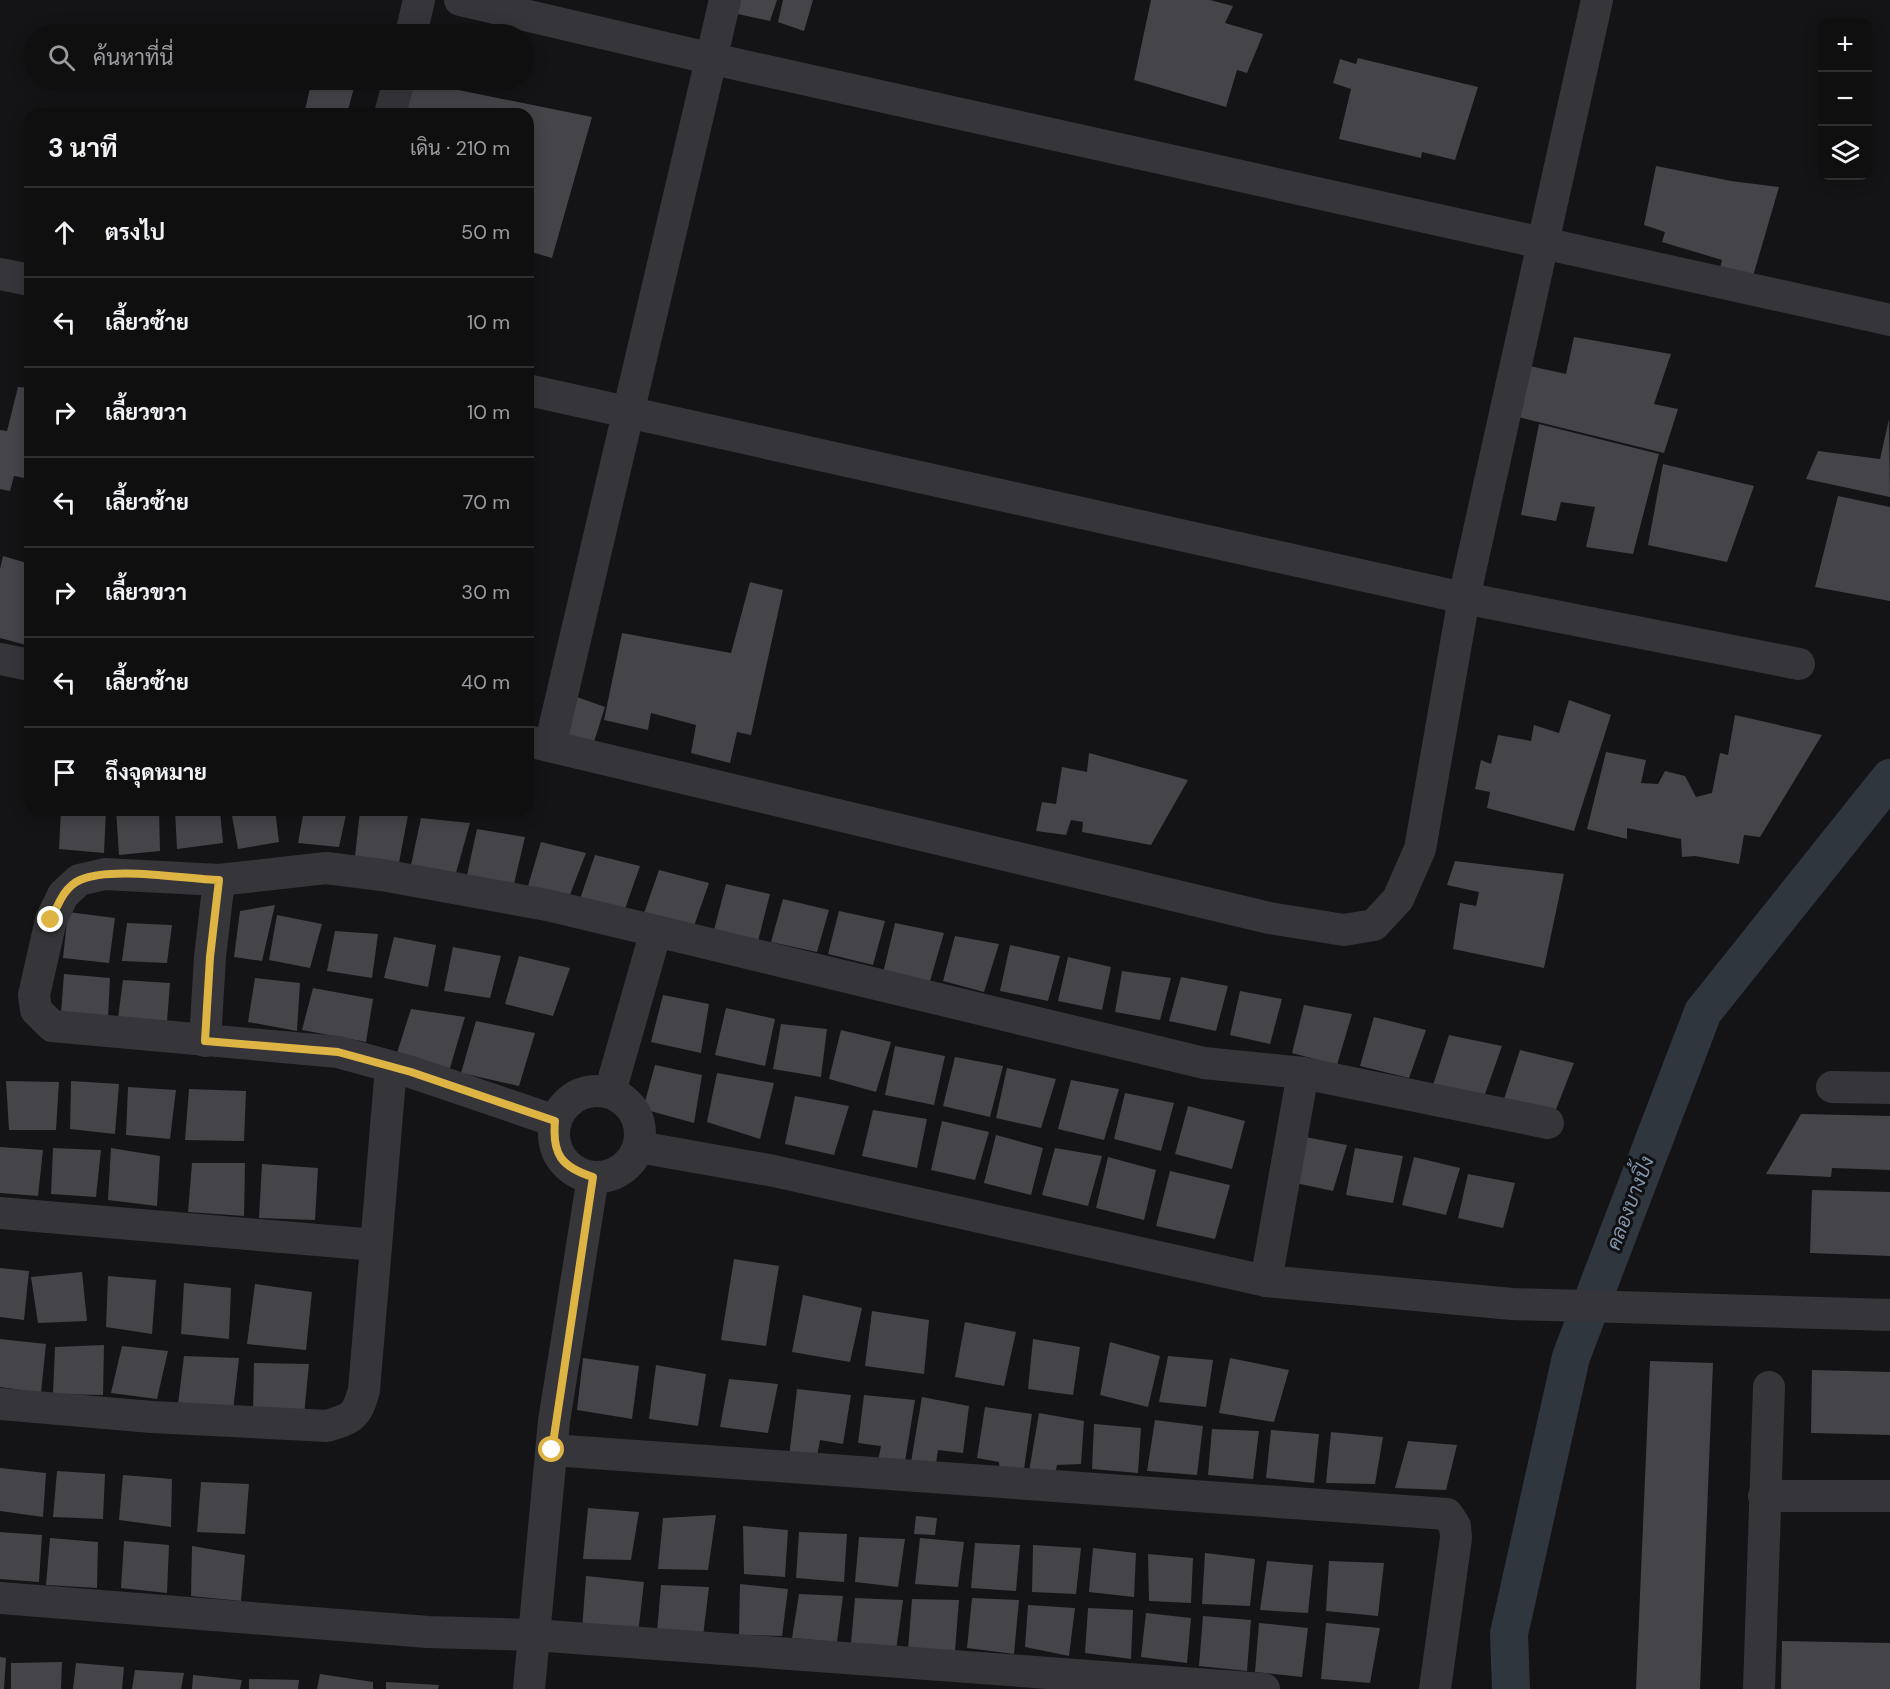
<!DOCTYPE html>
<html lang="th">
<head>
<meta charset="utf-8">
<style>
  :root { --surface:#0f0f10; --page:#181819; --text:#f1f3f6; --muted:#9b9c9f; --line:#2f2f30 }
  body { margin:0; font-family:"DM Sans",Sarabun,sans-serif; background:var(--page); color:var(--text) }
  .controls { position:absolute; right:18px; top:18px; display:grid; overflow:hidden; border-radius:12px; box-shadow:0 3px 15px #0003 }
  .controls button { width:54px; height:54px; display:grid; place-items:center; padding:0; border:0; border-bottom:2px solid var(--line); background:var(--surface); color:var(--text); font:30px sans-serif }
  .stop { position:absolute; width:18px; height:18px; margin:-14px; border:4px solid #deb445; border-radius:50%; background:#fff }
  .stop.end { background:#deb445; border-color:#fff; box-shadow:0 2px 6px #0008 }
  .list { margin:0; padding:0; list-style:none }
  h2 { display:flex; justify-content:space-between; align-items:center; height:78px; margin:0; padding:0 24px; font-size:26px }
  h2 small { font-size:20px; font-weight:400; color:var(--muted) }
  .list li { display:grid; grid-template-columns:39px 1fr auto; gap:18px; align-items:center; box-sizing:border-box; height:90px; padding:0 24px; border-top:2px solid var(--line) }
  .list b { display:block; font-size:22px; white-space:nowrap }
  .list em { font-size:20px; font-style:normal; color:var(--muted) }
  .icon { flex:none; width:33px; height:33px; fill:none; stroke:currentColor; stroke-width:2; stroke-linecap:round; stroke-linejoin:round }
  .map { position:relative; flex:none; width:1890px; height:1689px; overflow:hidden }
  .search { position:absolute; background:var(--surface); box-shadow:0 3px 15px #0003; left:24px; top:24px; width:510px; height:66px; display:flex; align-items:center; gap:15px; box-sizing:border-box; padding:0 21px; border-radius:33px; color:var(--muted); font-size:22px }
  .panel { position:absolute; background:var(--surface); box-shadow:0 3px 15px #0003; left:24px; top:108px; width:510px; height:708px; border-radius:18px }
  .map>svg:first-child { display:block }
</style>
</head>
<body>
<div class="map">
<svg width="1890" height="1689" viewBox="0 0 1890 1689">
  <rect width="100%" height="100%" fill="#141416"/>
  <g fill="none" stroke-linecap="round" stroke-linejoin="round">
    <path stroke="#2f363d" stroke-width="38" d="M 1511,1689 L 1509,1634 L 1571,1357 L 1703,1012 L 1890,778"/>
  </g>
  <g fill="#444449">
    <path d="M 736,0 L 777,0 L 770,21 L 733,13 Z"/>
    <path d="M 783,0 L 813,0 L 804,31 L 778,22 Z"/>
    <path d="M 1151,0 L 1210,0 L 1233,6 L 1225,23 L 1263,34 L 1247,73 L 1237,70 L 1226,107 L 1134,80 Z"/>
    <path d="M 1358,58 L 1478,87 L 1455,160 L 1422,152 L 1421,158 L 1339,139 L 1351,89 L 1333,83 L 1340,59 L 1356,64 Z"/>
    <path d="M 312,80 L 356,80 L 347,114 L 304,114 Z"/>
    <path d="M 409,80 L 592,117 L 552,258 L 528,251 L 528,114 L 399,114 Z"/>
    <path d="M 1656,166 L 1731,181 L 1779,187 L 1751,283 L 1718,276 L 1722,260 L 1662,242 L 1665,232 L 1644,225 Z"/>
    <path d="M 1574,337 L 1671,354 L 1654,404 L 1678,409 L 1664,453 L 1518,417 L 1525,365 L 1566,374 Z"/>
    <path d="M 18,387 L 30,388 L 30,479 L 14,476 L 10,491 L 0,489 L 0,430 L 7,431 Z"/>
    <path d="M 1889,419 L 1890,497 L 1806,479 L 1818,451 L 1880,459 Z"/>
    <path d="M 1539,424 L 1659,454 L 1633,554 L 1586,547 L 1595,507 L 1561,502 L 1556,521 L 1521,515 Z"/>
    <path d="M 1663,464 L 1754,486 L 1727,562 L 1648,545 Z"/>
    <path d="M 1838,496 L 1890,507 L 1890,601 L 1815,587 Z"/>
    <path d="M 3,556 L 30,564 L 30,646 L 0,638 L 0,569 Z"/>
    <path d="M 750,582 L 783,590 L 751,735 L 737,732 L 730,763 L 691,753 L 696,725 L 651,713 L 648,730 L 604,720 L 622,633 L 731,653 Z"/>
    <path d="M 577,697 L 605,707 L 593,745 L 564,738 Z"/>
    <path d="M 1569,700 L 1611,715 L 1574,831 L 1487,808 L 1490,792 L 1475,789 L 1481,760 L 1491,764 L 1498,735 L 1531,741 L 1534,725 L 1559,733 Z"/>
    <path d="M 1735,715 L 1822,735 L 1760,837 L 1744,835 L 1739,864 L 1695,856 L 1682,857 L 1681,839 L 1627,828 L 1627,839 L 1587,829 L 1606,752 L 1646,760 L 1641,783 L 1658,784 L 1665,771 L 1685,776 L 1696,797 L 1712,793 L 1720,753 L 1728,755 Z"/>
    <path d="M 1089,753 L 1188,780 L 1151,845 L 1082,832 L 1083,822 L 1071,820 L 1066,835 L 1036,831 L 1042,802 L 1056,804 L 1062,767 L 1087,772 Z"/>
    <path d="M 61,810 L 106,810 L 104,853 L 59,849 Z"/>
    <path d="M 116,810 L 159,810 L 160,851 L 119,855 Z"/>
    <path d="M 175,810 L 220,810 L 223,843 L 177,849 Z"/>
    <path d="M 231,810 L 275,810 L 279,842 L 238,849 Z"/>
    <path d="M 304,810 L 347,810 L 339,847 L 298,843 Z"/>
    <path d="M 360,811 L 408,815 L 399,863 L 355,856 Z"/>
    <path d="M 421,818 L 470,823 L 456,873 L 411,865 Z"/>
    <path d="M 477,829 L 525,837 L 514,884 L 467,875 Z"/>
    <path d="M 541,842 L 586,853 L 569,897 L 528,886 Z"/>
    <path d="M 595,855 L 640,866 L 625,909 L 580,899 Z"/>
    <path d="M 1455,861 L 1564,874 L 1544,968 L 1453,949 L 1460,903 L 1476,906 L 1479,892 L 1447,885 Z"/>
    <path d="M 659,870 L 709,883 L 693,929 L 643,916 Z"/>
    <path d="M 726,884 L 770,894 L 758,941 L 714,930 Z"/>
    <path d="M 783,899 L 829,910 L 817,952 L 771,942 Z"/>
    <path d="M 275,905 L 262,961 L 234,957 L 240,911 Z"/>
    <path d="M 839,911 L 885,921 L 873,965 L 828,954 Z"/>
    <path d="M 68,912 L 115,918 L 109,963 L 63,958 Z"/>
    <path d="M 277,915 L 322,924 L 310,968 L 269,960 Z"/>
    <path d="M 127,923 L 172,925 L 167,963 L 122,961 Z"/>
    <path d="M 895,923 L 944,933 L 930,981 L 883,973 Z"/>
    <path d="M 335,931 L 378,934 L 372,978 L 327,971 Z"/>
    <path d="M 955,936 L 999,944 L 984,992 L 943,981 Z"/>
    <path d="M 394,937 L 436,945 L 428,987 L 384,978 Z"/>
    <path d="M 1010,945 L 1060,956 L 1048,1001 L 1000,991 Z"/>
    <path d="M 453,947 L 501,956 L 490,998 L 444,991 Z"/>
    <path d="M 519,956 L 570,968 L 553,1016 L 505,1004 Z"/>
    <path d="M 1068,957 L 1111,967 L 1102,1010 L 1058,1001 Z"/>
    <path d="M 1122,971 L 1171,978 L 1160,1020 L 1115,1012 Z"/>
    <path d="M 64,974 L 110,978 L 108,1018 L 61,1013 Z"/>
    <path d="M 1181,977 L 1228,986 L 1216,1031 L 1169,1021 Z"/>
    <path d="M 255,978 L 300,983 L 297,1031 L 248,1022 Z"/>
    <path d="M 123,980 L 170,983 L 167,1022 L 118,1018 Z"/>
    <path d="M 313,988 L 373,999 L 366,1042 L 302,1030 Z"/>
    <path d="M 1240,991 L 1282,999 L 1270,1044 L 1230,1035 Z"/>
    <path d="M 663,995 L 709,1004 L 701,1053 L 651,1042 Z"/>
    <path d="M 1304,1005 L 1352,1014 L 1337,1065 L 1292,1053 Z"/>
    <path d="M 726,1008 L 775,1019 L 765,1066 L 715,1055 Z"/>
    <path d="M 411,1009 L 465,1017 L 450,1068 L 396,1056 Z"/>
    <path d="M 1374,1017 L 1426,1030 L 1409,1078 L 1360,1066 Z"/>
    <path d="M 476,1021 L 535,1033 L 519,1086 L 461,1073 Z"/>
    <path d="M 781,1024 L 827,1029 L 821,1077 L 773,1069 Z"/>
    <path d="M 841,1030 L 891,1042 L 876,1092 L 829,1079 Z"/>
    <path d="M 1449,1035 L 1502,1046 L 1484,1097 L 1433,1085 Z"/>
    <path d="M 895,1046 L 945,1056 L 934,1105 L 885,1095 Z"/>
    <path d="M 1520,1050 L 1574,1063 L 1555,1112 L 1504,1099 Z"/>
    <path d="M 955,1057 L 1003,1066 L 990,1117 L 943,1106 Z"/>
    <path d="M 655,1065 L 702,1075 L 694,1123 L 643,1109 Z"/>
    <path d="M 1007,1068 L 1056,1079 L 1041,1128 L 996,1118 Z"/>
    <path d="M 717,1073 L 774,1083 L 760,1139 L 707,1122 Z"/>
    <path d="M 1071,1080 L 1119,1089 L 1104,1140 L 1058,1129 Z"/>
    <path d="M 6,1081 L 59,1082 L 56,1130 L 9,1130 Z"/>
    <path d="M 71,1081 L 119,1084 L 115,1134 L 70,1129 Z"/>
    <path d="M 128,1087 L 176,1090 L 170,1139 L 126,1135 Z"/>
    <path d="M 189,1089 L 246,1091 L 244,1141 L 185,1140 Z"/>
    <path d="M 1125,1093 L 1174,1103 L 1161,1151 L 1114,1139 Z"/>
    <path d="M 795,1096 L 849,1106 L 834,1155 L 785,1144 Z"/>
    <path d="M 1188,1106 L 1245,1121 L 1232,1169 L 1175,1154 Z"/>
    <path d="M 873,1110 L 927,1119 L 917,1168 L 862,1156 Z"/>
    <path d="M 1801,1114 L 1890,1116 L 1890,1170 L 1832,1168 L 1831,1177 L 1766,1174 Z"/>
    <path d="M 942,1121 L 989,1132 L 975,1180 L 931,1170 Z"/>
    <path d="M 996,1135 L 1043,1148 L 1031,1195 L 984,1183 Z"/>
    <path d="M 1300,1136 L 1347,1145 L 1333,1191 L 1291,1182 Z"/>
    <path d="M 0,1147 L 43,1150 L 38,1196 L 0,1193 Z"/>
    <path d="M 53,1148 L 101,1150 L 96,1197 L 51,1194 Z"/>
    <path d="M 111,1148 L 160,1156 L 157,1206 L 108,1200 Z"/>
    <path d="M 1055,1148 L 1102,1156 L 1088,1206 L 1042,1195 Z"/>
    <path d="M 1355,1148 L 1403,1156 L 1393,1203 L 1346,1195 Z"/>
    <path d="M 1108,1157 L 1156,1170 L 1144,1220 L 1096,1208 Z"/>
    <path d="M 1414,1157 L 1460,1168 L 1446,1215 L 1402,1205 Z"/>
    <path d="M 192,1163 L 245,1163 L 244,1216 L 188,1212 Z"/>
    <path d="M 262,1164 L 318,1168 L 315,1220 L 259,1218 Z"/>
    <path d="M 1170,1171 L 1230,1185 L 1215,1239 L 1156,1226 Z"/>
    <path d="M 1468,1174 L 1515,1183 L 1503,1228 L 1458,1218 Z"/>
    <path d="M 1812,1190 L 1890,1192 L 1890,1256 L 1810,1253 Z"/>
    <path d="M 734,1259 L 779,1266 L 766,1346 L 721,1340 Z"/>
    <path d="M 0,1268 L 29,1271 L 24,1320 L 0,1317 Z"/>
    <path d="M 82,1272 L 87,1321 L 38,1323 L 31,1277 Z"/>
    <path d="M 108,1276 L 156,1280 L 152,1334 L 106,1327 Z"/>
    <path d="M 184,1283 L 231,1288 L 229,1339 L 181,1334 Z"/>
    <path d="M 255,1284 L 312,1292 L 306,1350 L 247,1344 Z"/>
    <path d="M 803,1295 L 862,1308 L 850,1362 L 792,1352 Z"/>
    <path d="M 872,1311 L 929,1320 L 924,1374 L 865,1366 Z"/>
    <path d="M 965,1322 L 1016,1332 L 1004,1386 L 955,1377 Z"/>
    <path d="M 0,1339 L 46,1344 L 41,1393 L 0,1387 Z"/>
    <path d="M 1033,1339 L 1080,1347 L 1073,1395 L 1028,1389 Z"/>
    <path d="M 1110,1342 L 1160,1356 L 1148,1407 L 1100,1395 Z"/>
    <path d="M 104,1345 L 103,1395 L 53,1394 L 55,1347 Z"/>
    <path d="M 122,1346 L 168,1351 L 157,1399 L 111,1393 Z"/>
    <path d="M 184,1356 L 239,1358 L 233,1411 L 178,1404 Z"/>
    <path d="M 1168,1356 L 1213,1360 L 1206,1407 L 1159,1402 Z"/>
    <path d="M 583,1358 L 639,1366 L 632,1419 L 577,1410 Z"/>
    <path d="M 1230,1358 L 1289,1370 L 1274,1422 L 1219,1413 Z"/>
    <path d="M 1650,1361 L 1713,1363 L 1700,1689 L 1636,1689 Z"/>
    <path d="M 254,1363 L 309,1364 L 304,1415 L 253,1412 Z"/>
    <path d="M 656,1365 L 706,1374 L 698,1426 L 649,1419 Z"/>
    <path d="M 1812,1370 L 1890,1372 L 1890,1435 L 1811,1433 Z"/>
    <path d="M 729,1379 L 778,1384 L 768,1433 L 720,1427 Z"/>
    <path d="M 797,1389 L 851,1395 L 843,1444 L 820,1440 L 816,1461 L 789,1457 Z"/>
    <path d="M 864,1395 L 915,1400 L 904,1468 L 877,1466 L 881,1446 L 858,1443 Z"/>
    <path d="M 922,1397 L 969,1406 L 963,1453 L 938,1450 L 935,1470 L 910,1468 Z"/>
    <path d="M 985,1407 L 1032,1414 L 1023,1476 L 1000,1474 L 999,1462 L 977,1458 Z"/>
    <path d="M 1039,1413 L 1084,1421 L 1081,1464 L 1057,1465 L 1054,1480 L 1028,1477 Z"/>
    <path d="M 1155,1420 L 1203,1426 L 1197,1475 L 1147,1471 Z"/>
    <path d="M 1094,1424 L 1141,1428 L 1138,1473 L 1092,1469 Z"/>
    <path d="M 1212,1429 L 1259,1431 L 1253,1479 L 1208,1475 Z"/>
    <path d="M 1271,1430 L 1319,1434 L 1314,1483 L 1266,1478 Z"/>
    <path d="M 1331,1432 L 1383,1437 L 1375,1484 L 1326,1483 Z"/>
    <path d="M 1408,1441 L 1457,1445 L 1446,1490 L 1395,1488 Z"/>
    <path d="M 0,1468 L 46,1473 L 43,1517 L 0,1511 Z"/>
    <path d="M 57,1471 L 105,1474 L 103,1519 L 53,1517 Z"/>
    <path d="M 123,1475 L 172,1479 L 171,1527 L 119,1520 Z"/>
    <path d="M 201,1482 L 249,1484 L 245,1534 L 197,1532 Z"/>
    <path d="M 588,1508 L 639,1512 L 631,1560 L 583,1559 Z"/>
    <path d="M 716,1515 L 708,1570 L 658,1569 L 663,1518 Z"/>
    <path d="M 916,1516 L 937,1518 L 935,1535 L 914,1534 Z"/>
    <path d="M 743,1526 L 788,1530 L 785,1577 L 744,1574 Z"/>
    <path d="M 0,1532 L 42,1535 L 39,1582 L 0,1579 Z"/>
    <path d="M 799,1532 L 847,1534 L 844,1582 L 796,1578 Z"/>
    <path d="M 859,1537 L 905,1539 L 898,1587 L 855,1582 Z"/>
    <path d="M 50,1538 L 98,1542 L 97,1588 L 46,1585 Z"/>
    <path d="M 920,1538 L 964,1542 L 958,1587 L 915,1584 Z"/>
    <path d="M 124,1541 L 169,1545 L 167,1593 L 121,1588 Z"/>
    <path d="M 975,1543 L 1020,1545 L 1016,1591 L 971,1588 Z"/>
    <path d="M 1033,1545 L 1081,1548 L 1076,1594 L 1032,1592 Z"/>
    <path d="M 192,1546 L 245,1555 L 241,1601 L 191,1596 Z"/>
    <path d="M 1093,1548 L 1136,1553 L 1134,1597 L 1089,1592 Z"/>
    <path d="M 1205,1553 L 1255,1559 L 1250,1606 L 1202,1604 Z"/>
    <path d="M 1148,1554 L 1193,1558 L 1191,1603 L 1149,1601 Z"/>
    <path d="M 1267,1561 L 1313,1565 L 1308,1613 L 1260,1610 Z"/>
    <path d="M 1329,1561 L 1384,1563 L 1378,1616 L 1326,1611 Z"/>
    <path d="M 586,1576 L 644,1582 L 638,1634 L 582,1630 Z"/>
    <path d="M 740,1584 L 788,1589 L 782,1636 L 739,1635 Z"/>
    <path d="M 661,1585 L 709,1587 L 703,1636 L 657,1632 Z"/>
    <path d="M 799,1594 L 843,1596 L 837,1642 L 792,1638 Z"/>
    <path d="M 855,1598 L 903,1600 L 896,1650 L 851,1643 Z"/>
    <path d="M 972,1598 L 1019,1600 L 1014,1654 L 967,1648 Z"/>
    <path d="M 912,1599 L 959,1600 L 955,1651 L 908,1649 Z"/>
    <path d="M 1028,1605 L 1075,1608 L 1069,1656 L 1025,1647 Z"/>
    <path d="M 1088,1608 L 1133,1610 L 1131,1659 L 1085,1653 Z"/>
    <path d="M 1146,1613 L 1191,1618 L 1187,1663 L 1141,1657 Z"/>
    <path d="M 1203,1616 L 1251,1620 L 1247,1671 L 1199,1666 Z"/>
    <path d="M 1259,1623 L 1308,1628 L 1302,1677 L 1255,1672 Z"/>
    <path d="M 1326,1623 L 1380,1628 L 1370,1683 L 1321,1679 Z"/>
    <path d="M 1782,1641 L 1890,1643 L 1890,1689 L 1781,1689 Z"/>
    <path d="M 0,1657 L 6,1658 L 4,1689 L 0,1689 Z"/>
    <path d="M 62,1662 L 61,1689 L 11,1689 L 11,1663 Z"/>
    <path d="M 76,1663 L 124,1667 L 122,1689 L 73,1689 Z"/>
    <path d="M 135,1670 L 184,1673 L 181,1689 L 132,1689 Z"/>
    <path d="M 320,1674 L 373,1682 L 373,1689 L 317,1689 Z"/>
    <path d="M 193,1675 L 242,1680 L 240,1689 L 192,1689 Z"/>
    <path d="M 249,1679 L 299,1680 L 298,1689 L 249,1689 Z"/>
    <path d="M 386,1682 L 439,1685 L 438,1689 L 386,1689 Z"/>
  </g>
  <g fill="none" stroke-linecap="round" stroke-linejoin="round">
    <g stroke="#36363a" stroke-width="32">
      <path d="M 460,0 L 713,59 L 1890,320"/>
      <path d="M 411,34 L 419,0"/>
      <path d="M 390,114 L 399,80"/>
      <path d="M 0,274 L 30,280"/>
      <path d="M 528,390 L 1464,598 L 1799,664"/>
      <path d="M 0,659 L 30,665"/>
      <path d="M 528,741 L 1269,918 L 1344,930 L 1374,925 L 1398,899 L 1420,849 L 1464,598 L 1597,0"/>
      <path d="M 550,746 L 725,0"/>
      <path d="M 205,1041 L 210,957 L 219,880"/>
      <path d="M 1832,1087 L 1890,1088"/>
      <circle cx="597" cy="1134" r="43"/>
      <path d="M 610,1092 L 656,931 L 1204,1063 L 1303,1073 L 1548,1123"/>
      <path d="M 555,1121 L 411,1072 L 338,1052 L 52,1026 L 36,1010 L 34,995 L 51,920 L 63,895 L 79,880 L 105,874 L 219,880 L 326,868 L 382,875 L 547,905 L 656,931"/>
      <path d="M 639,1147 L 774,1171 L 1266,1281 L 1512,1304 L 1890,1315"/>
      <path d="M 0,1213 L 376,1245"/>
      <path d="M 1266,1281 L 1303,1073"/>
      <path d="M 0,1404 L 152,1417 L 327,1426 C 353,1418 357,1416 364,1390 L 391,1067"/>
      <path d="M 552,1450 L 1447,1514 L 1455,1526 L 1456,1538 L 1435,1689"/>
      <path d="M 1764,1496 L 1890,1496"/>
      <path d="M 0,1598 L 428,1632 L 534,1635 L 1264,1689"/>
      <path d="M 529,1689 L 554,1421 L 593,1177"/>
      <path d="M 1759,1689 L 1769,1387"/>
    </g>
  </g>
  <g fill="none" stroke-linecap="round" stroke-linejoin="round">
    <path stroke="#deb445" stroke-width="8" d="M 51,920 C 58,905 64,887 80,880 C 112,866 183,879 219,880 L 210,957 L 205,1041 L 338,1052 L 411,1072 L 555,1121 C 552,1154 561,1167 593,1177 L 552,1450"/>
  </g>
  <g text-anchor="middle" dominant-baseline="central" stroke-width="6" stroke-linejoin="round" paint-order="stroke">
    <g font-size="20" font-style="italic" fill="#8296ac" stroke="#100f11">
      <text transform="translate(1630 1203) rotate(-69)">คลองบางปิ้ง</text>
    </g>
  </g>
</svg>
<div class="controls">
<button>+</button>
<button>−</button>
<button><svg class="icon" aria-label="layers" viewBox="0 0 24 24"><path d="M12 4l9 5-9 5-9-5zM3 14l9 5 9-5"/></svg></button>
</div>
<div class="stop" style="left:552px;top:1450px"></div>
<div class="stop end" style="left:51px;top:920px"></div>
<div class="search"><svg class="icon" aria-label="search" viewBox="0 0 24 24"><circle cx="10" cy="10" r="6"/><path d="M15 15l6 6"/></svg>ค้นหาที่นี่</div>
<section class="panel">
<h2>3 นาที<small>เดิน · 210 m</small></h2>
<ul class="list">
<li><svg class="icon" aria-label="ahead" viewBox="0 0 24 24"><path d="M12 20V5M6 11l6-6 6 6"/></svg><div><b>ตรงไป</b></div><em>50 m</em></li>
<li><svg class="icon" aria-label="left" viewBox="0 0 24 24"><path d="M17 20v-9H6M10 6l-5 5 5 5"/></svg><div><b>เลี้ยวซ้าย</b></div><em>10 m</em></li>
<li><svg class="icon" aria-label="right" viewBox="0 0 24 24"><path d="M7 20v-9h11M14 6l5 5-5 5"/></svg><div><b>เลี้ยวขวา</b></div><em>10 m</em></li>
<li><svg class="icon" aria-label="left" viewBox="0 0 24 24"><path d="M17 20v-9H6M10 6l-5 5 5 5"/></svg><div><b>เลี้ยวซ้าย</b></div><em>70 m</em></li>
<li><svg class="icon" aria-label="right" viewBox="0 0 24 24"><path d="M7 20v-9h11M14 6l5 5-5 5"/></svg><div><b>เลี้ยวขวา</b></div><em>30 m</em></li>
<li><svg class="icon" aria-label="left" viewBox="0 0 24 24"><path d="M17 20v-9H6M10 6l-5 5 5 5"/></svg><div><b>เลี้ยวซ้าย</b></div><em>40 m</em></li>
<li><svg class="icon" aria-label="arrive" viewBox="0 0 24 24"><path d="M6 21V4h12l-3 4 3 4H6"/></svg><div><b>ถึงจุดหมาย</b></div></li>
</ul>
</section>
</div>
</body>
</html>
